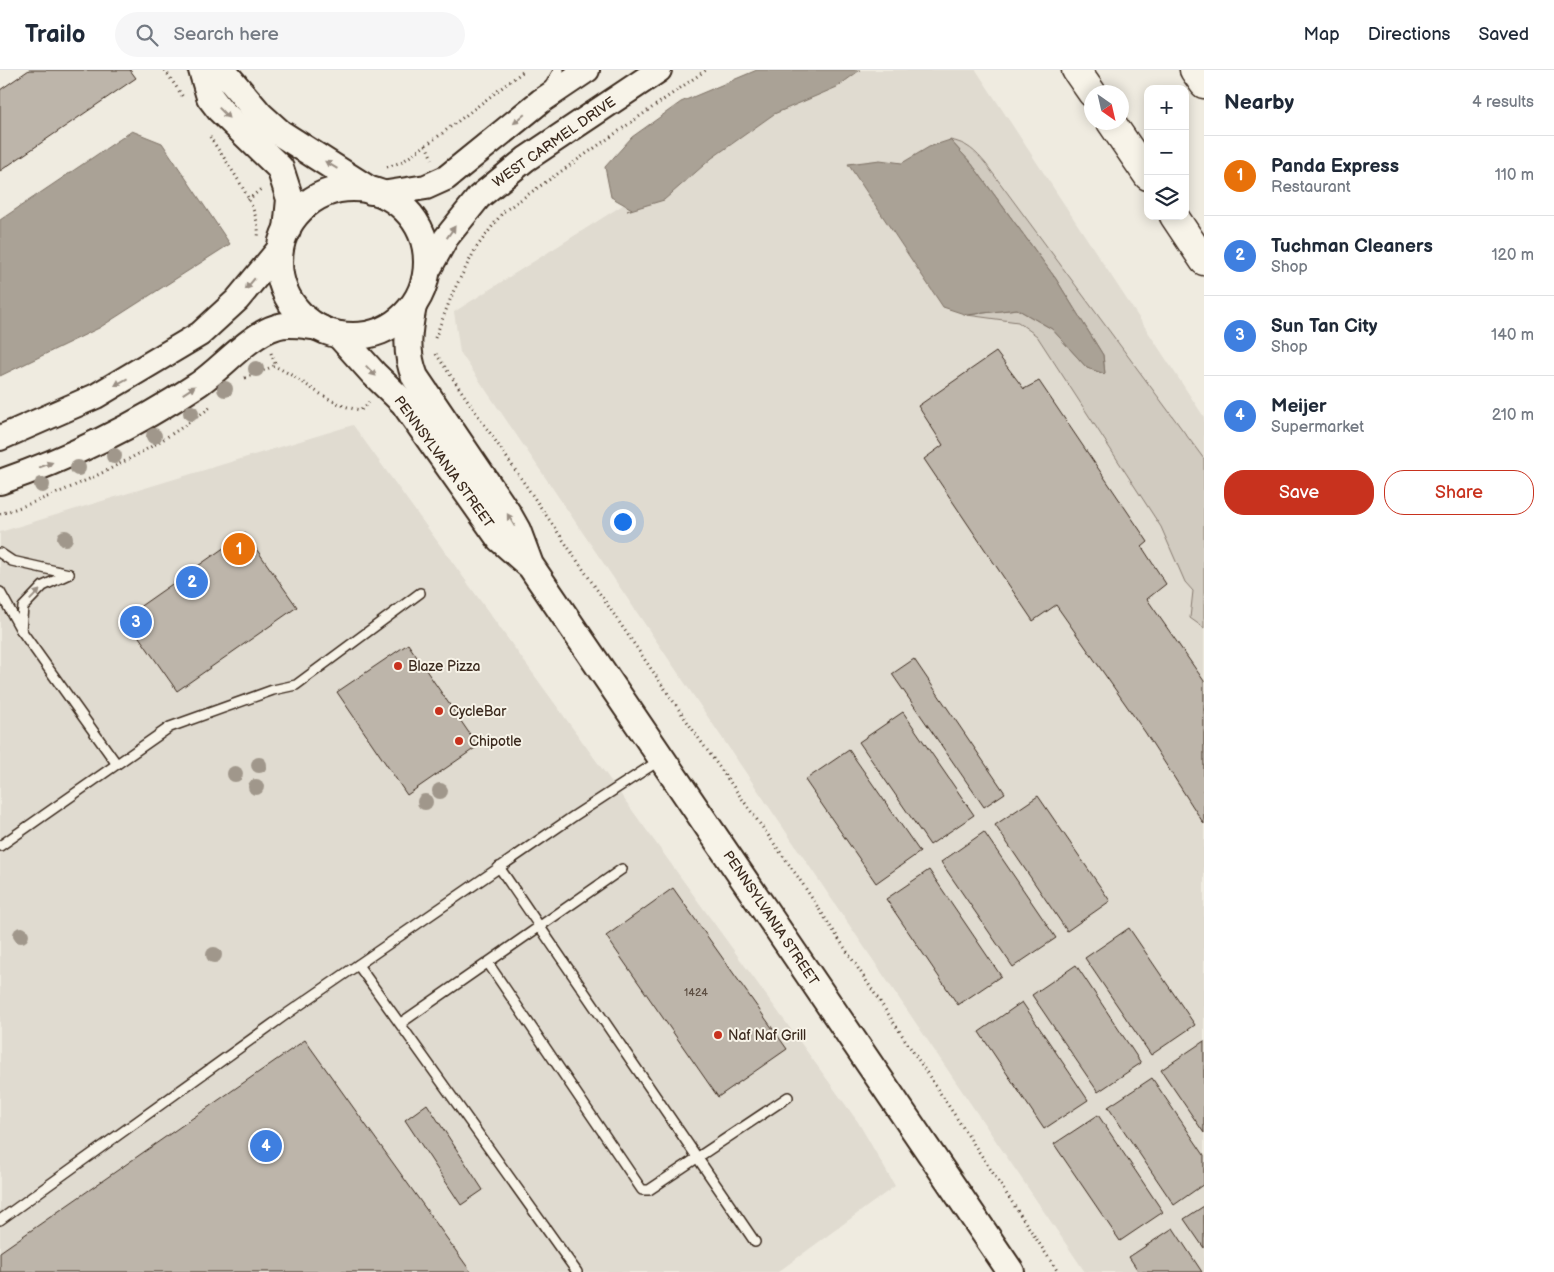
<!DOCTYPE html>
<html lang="en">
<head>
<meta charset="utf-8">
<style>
  :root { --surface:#fff; --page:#f6f6f7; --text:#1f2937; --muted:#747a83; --line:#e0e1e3; --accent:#c8321e }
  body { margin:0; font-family:"Balsamiq Sans",sans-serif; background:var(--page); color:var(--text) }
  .controls { position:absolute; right:15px; top:15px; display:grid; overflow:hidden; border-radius:10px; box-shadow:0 2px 12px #0003 }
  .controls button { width:45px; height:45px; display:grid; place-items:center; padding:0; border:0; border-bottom:1px solid var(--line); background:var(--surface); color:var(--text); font:25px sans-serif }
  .compass { position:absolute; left:1084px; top:15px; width:45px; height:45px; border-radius:50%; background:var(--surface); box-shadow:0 2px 12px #0003; rotate:146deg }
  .you { position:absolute; left:622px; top:451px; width:18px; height:18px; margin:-12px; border:4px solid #fff; border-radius:50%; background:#1a73e8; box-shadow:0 0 0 8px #1a73e833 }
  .badge { display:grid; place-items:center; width:32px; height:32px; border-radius:50%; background:var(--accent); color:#fff; font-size:16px; font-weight:700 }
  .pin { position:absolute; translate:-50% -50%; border:2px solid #fff; box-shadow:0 1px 5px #0006 }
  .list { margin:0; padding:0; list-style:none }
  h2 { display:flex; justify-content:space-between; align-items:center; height:65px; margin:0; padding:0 20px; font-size:21px }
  h2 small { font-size:16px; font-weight:400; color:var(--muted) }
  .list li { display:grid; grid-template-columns:32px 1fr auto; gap:15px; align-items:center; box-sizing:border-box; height:80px; padding:0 20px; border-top:1px solid var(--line) }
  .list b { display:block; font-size:19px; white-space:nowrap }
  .list p { margin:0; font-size:16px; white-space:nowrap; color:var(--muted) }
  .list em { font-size:16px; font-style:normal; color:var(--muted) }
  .actions { display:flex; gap:10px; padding:15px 20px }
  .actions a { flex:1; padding:11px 0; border:1px solid var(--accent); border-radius:20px; text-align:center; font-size:18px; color:var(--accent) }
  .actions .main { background:var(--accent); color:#fff }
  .icon { flex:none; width:28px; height:28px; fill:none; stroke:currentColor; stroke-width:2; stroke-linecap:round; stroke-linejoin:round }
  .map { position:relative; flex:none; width:1204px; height:1202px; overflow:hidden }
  header { display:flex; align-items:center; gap:30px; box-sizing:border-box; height:70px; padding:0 25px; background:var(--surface); border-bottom:1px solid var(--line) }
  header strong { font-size:24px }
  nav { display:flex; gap:28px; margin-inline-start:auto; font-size:18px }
  .search { width:350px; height:45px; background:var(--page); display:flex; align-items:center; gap:12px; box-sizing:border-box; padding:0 18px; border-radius:28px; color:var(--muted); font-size:19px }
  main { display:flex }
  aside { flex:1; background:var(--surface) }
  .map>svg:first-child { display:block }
</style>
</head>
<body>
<header>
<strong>Trailo</strong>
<div class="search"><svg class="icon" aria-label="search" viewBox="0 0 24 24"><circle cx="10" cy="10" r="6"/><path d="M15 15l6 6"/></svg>Search here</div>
<nav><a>Map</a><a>Directions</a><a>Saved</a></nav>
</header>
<main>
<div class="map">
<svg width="1204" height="1202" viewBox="0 0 1204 1202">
  <rect width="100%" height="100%" fill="#efebe0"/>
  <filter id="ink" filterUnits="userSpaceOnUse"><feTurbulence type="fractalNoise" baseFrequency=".02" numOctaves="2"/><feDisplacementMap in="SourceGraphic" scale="10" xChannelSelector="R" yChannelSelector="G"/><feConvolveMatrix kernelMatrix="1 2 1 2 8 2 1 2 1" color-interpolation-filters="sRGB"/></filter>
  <g filter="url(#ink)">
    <g fill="#e0dbd0">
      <path d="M 836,0 L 976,0 L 1204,347 L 1204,1202 L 1085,1202 L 460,282 L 454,242 Z"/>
      <path d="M 353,355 L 858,1052 L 895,1116 L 778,1202 L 0,1202 L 0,462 Z"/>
    </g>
    <path fill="#d1cbc0" stroke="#867a6f" d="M 950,70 C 967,73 975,81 986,94 L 1204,389 L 1204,558 L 1190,548 L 1193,521 L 1185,512 L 1161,457 L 1037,266 L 1018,252 L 967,245 L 1017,239 L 1052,259 L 1087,298 L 1105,304 L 1103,285 L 1056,209 L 971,93 Z"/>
    <g fill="#aaa296" stroke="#7e7266">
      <path d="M 757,0 L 860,0 L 837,17 L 774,44 L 712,88 L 664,130 L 627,141 L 632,139 L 611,127 L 605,97 L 632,67 L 681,32 Z"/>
      <path d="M 132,61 L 162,73 L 230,174 L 99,258 L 0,306 L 0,150 Z"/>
      <path d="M 950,70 L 971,93 L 1056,209 L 1103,285 L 1105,304 L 1087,298 L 1052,259 L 1017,239 L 967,245 L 943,237 L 848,94 L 880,90 L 902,93 L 929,77 Z"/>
    </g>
    <g fill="#bdb5aa" stroke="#3b2a1e">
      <path d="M 29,0 L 130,0 L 136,8 L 0,101 L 0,20 Z"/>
      <path d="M 996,282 L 1024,319 L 1039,311 L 1148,472 L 1142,477 L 1166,514 L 1147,529 L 1204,611 L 1204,754 L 1145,662 L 1056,535 L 1033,551 L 924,389 L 943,375 L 918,336 Z"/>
      <path d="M 245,463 L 297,537 L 177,621 L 125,547 Z"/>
      <path d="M 408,574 L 478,676 L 407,725 L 337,622 Z"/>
      <path d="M 914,589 L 1005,723 L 984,737 L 892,604 Z"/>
      <path d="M 903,642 L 974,745 L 930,775 L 859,672 Z"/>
      <path d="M 849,680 L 920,782 L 876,813 L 805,710 Z"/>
      <path d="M 1038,726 L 1110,831 L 1067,861 L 995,755 Z"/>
      <path d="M 984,762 L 1056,868 L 1013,897 L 941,792 Z"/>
      <path d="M 929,800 L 1001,906 L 958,935 L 886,829 Z"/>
      <path d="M 673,818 L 787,979 L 718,1027 L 606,866 Z"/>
      <path d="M 1129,858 L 1195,955 L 1151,985 L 1085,888 Z"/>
      <path d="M 1076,895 L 1141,993 L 1098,1022 L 1032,925 Z"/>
      <path d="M 1022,932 L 1088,1030 L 1044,1059 L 979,962 Z"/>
      <path d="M 305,970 L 471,1202 L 0,1202 L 0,1182 Z"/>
      <path d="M 1204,971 L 1204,1063 L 1161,1000 Z"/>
      <path d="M 1152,1008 L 1204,1085 L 1204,1114 L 1174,1135 L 1108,1037 Z"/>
      <path d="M 427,1034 L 483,1120 L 461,1135 L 405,1050 Z"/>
      <path d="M 1098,1045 L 1163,1142 L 1120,1171 L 1054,1074 Z"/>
      <path d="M 1204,1136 L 1204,1178 L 1184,1149 Z"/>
      <path d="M 1173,1158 L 1202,1202 L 1139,1202 L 1129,1187 Z"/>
    </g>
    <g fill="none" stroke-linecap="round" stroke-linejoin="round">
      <g stroke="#3b2a1e" stroke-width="12">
        <g id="service">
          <path d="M 549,17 L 559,0"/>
          <path d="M 0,483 L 12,491 L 69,504"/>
          <path d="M 0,522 L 21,560 L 116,693"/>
          <path d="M 21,560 L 23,537 L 43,516 L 69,504"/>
          <path d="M 0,776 L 170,657 L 273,620 L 296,615 L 420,523"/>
          <path d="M 499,797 L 755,1172"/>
          <path d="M 488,893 L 642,1120 L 649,1120 L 788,1027"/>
          <path d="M 358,895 L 577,1202"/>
          <path d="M 401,953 L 622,799"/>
          <path d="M 0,1150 L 288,943 L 574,746 L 660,690"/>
        </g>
      </g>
      <g stroke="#3b2a1e" stroke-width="28">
        <g id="tertiary">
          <path d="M 381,124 L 426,117 L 446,108 L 541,31 L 587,0"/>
          <path d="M 426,204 L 446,168 L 479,127 L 526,89 L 659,0"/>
          <path d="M 0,368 L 96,326 L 200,264 L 237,230 L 281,177"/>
          <path d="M 0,412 C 70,388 135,356 197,315 C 221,299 249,265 276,257 C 289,252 307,257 321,258"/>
        </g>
      </g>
      <g stroke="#3b2a1e" stroke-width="30">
        <g id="secondary">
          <path d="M 202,0 L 210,27 L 220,40 L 280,98 L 290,129 L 287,160"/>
          <path d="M 222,0 L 260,45 L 280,63 L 371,121"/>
          <circle cx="353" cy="192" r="74"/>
          <path d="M 413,236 C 408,261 405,282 415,307 L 508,444 L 517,460 L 530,495 L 1011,1202"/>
          <path d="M 339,265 L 374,304 L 404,333 L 500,469 L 527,493"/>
        </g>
      </g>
      <g stroke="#3b2a1e" stroke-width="31">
        <g id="motorway">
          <path d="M 1076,0 L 1092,23"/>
          <path d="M 1194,0 L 1204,14"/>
          <path d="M 1111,52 L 1148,106"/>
          <path d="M 1174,146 L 1204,191"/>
        </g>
      </g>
      <g stroke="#3b2a1e" stroke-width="3" stroke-dasharray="1 4" stroke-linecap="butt">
        <path d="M 165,0 L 183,27"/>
        <path d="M 210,67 C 226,92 262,138 258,168"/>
        <path d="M 426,75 L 432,89"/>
        <path d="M 387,97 L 402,92 L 440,65 L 525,0"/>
        <path d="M 248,130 L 262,118"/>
        <path d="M 435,268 L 454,220 L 476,178 L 503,142 L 706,0"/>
        <path d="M 271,283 L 276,296"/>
        <path d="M 436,284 L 697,666 L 798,807 L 1058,1202"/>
        <path d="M 245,308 L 274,296 C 304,309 328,336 361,340 L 369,332"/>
        <path d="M 0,444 C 74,420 150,383 212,336"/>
      </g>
      <use href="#service" stroke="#f7f3e8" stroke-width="9"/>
      <use href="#tertiary" stroke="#f7f3e8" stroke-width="24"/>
      <use href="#secondary" stroke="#f7f3e8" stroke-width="26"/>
      <use href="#motorway" stroke="#f7f3e8" stroke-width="28"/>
    </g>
    <g fill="#a0978b">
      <circle cx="256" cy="299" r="8"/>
      <circle cx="225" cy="319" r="8"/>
      <circle cx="191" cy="343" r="8"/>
      <circle cx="154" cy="366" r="8"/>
      <circle cx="114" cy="386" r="8"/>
      <circle cx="78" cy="398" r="8"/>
      <circle cx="42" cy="415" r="8"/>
      <circle cx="65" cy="468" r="8"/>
      <circle cx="259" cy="695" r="8"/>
      <circle cx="235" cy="704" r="8"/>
      <circle cx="256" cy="717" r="8"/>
      <circle cx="440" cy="721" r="8"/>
      <circle cx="425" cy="732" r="8"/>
      <circle cx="21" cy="865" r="8"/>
      <circle cx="214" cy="885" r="8"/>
    </g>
    <defs><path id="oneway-solid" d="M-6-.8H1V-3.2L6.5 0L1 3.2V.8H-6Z" transform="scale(1.25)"/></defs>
    <g fill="#998e83">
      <use href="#oneway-solid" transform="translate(224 43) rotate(46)"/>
      <use href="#oneway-solid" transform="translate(519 49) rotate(140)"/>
      <use href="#oneway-solid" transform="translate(331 95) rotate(-149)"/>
      <use href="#oneway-solid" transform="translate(451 162) rotate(-55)"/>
      <use href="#oneway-solid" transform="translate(250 214) rotate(130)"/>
      <use href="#oneway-solid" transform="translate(371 301) rotate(46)"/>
      <use href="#oneway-solid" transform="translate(121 312) rotate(151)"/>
      <use href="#oneway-solid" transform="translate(189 320) rotate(-33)"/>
      <use href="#oneway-solid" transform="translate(46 395) rotate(-21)"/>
      <use href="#oneway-solid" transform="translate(511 450) rotate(-121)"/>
      <use href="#oneway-solid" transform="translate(35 525) rotate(-46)"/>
    </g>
  </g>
  <g fill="#c8321e" stroke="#f7f3e8" stroke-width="2">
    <circle cx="398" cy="596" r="5"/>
    <circle cx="439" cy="641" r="5"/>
    <circle cx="459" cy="671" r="5"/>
    <circle cx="718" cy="965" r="5"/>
  </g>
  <g text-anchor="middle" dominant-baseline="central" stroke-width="4" stroke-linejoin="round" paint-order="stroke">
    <g font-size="11" fill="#5c4d41">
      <text x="696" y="922">1424</text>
    </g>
    <g font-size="14" fill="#3b2a1e" stroke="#f7f3e8">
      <text transform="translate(554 72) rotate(-35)">WEST CARMEL DRIVE</text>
      <text transform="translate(444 392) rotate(54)">PENNSYLVANIA STREET</text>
      <text transform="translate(771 848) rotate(56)">PENNSYLVANIA STREET</text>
    </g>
    <g font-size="14" fill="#3b2a1e" stroke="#f7f3e8" text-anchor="start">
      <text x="408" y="596">Blaze Pizza</text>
      <text x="449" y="641">CycleBar</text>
      <text x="469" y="671">Chipotle</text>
      <text x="728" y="965">Naf Naf Grill</text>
    </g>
  </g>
</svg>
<div class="controls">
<button>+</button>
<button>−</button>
<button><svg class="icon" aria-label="layers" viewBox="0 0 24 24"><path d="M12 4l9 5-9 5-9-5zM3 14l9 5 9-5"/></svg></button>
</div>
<svg class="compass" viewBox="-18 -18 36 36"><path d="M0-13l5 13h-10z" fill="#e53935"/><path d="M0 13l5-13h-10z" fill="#747a83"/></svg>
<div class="you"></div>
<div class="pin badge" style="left:239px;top:479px;background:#e8710a">1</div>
<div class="pin badge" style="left:192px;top:512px;background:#3f7fe0">2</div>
<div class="pin badge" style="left:136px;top:552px;background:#3f7fe0">3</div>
<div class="pin badge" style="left:266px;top:1076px;background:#3f7fe0">4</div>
</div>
<aside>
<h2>Nearby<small>4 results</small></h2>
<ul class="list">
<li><span class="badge" style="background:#e8710a">1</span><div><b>Panda Express</b><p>Restaurant</p></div><em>110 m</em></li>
<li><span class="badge" style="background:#3f7fe0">2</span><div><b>Tuchman Cleaners</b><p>Shop</p></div><em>120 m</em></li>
<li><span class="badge" style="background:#3f7fe0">3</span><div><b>Sun Tan City</b><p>Shop</p></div><em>140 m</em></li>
<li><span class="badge" style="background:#3f7fe0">4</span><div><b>Meijer</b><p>Supermarket</p></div><em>210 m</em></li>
</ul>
<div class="actions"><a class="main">Save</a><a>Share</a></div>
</aside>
</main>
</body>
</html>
